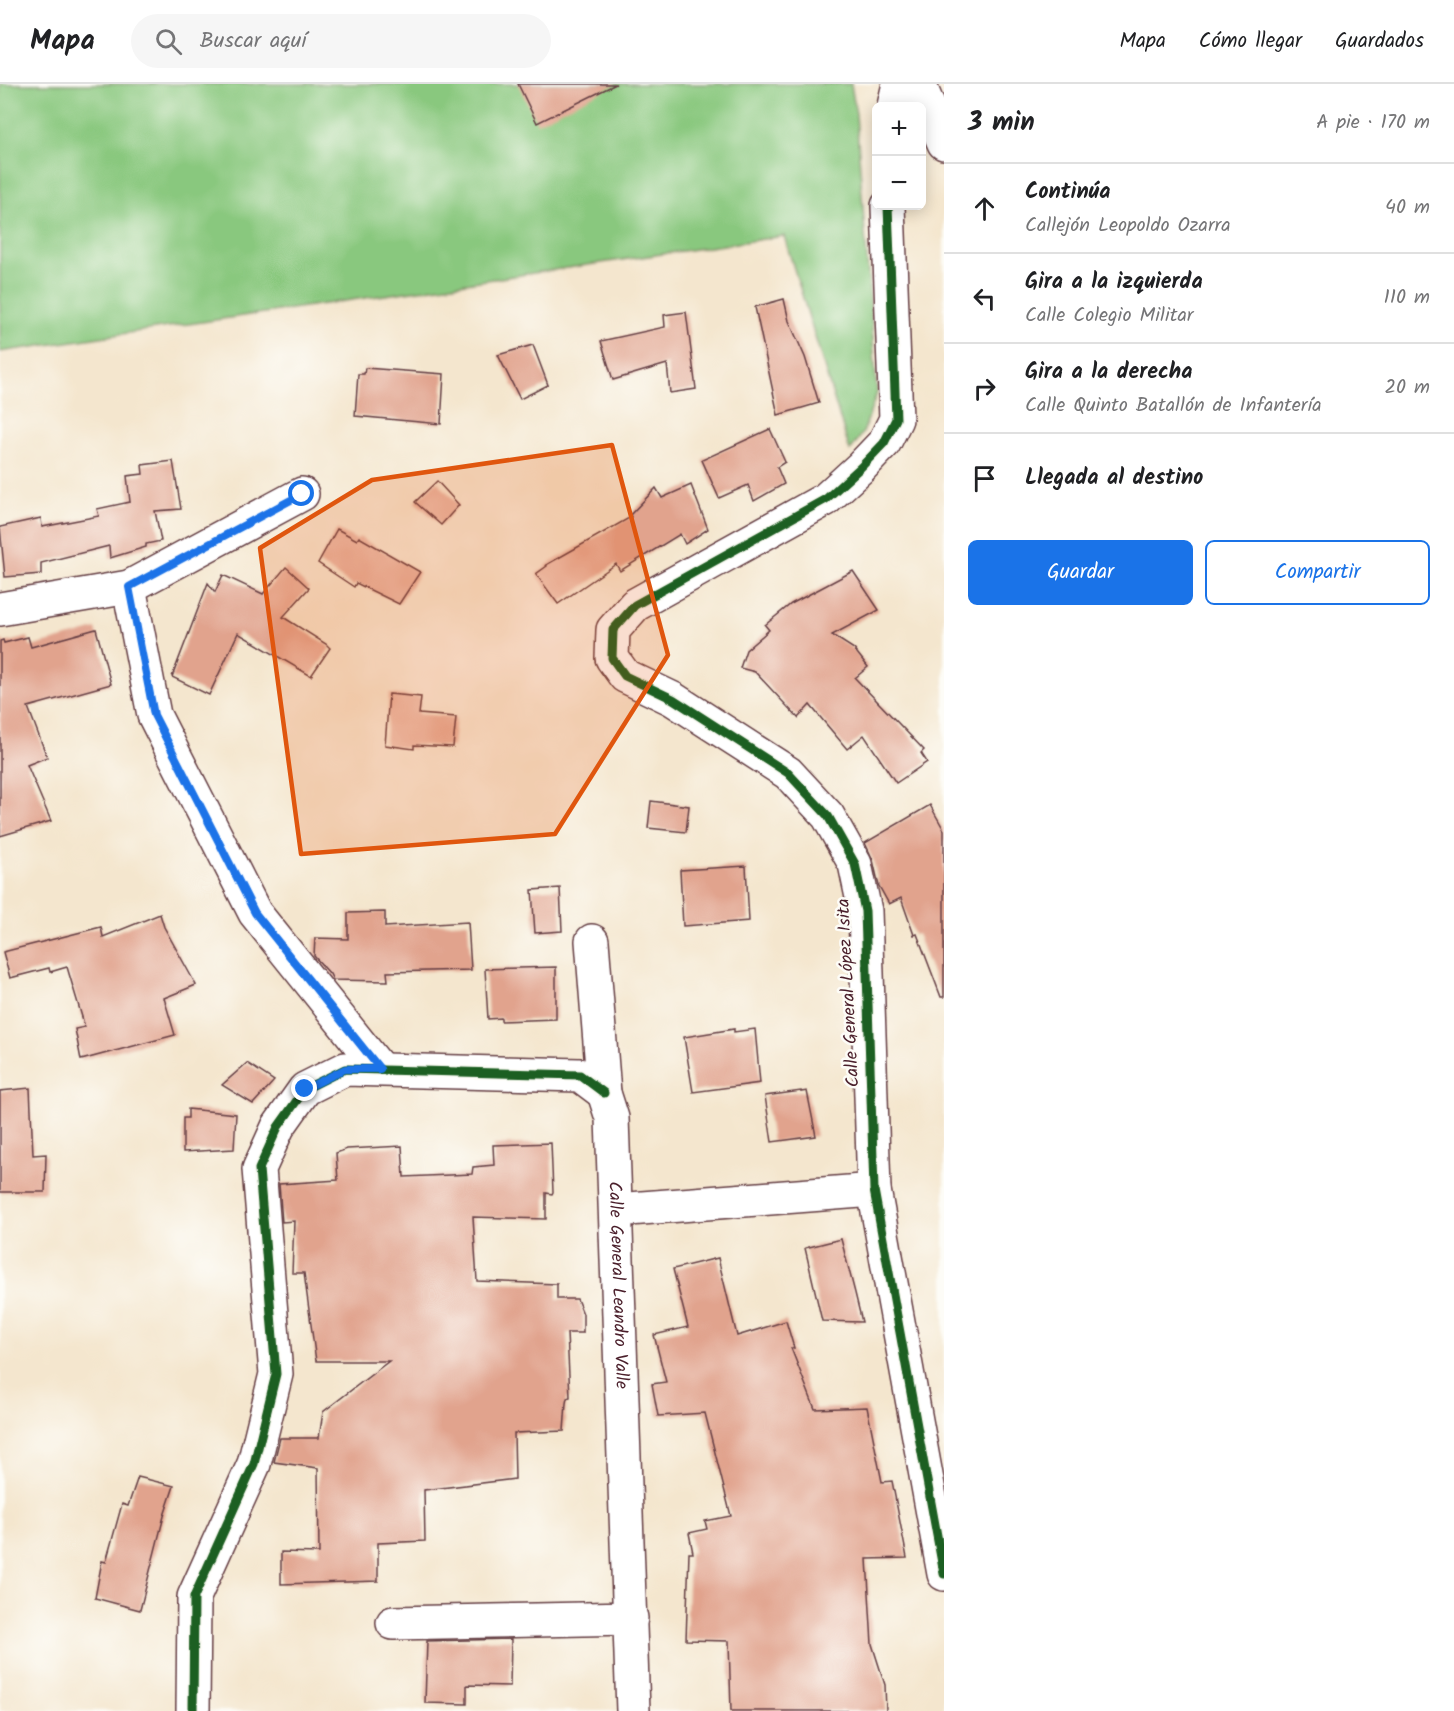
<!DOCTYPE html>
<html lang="es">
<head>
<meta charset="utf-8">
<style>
  :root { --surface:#fff; --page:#f6f6f6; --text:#202124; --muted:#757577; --line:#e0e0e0; --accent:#1a73e8 }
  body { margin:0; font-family:Kalam,sans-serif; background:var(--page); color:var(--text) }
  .controls { position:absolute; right:18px; top:18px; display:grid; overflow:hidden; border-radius:9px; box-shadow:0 3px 15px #0003 }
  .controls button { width:54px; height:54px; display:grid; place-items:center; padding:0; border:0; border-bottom:2px solid var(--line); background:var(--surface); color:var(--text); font:30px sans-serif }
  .stop { position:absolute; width:18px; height:18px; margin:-14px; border:4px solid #1a73e8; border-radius:50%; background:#fff }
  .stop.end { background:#1a73e8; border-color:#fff; box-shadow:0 2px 6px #0008 }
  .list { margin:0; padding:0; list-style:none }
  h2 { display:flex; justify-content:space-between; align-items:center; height:78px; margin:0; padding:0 24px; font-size:26px }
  h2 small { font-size:20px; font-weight:400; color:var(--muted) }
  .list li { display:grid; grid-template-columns:39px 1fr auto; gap:18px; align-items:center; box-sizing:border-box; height:90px; padding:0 24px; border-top:2px solid var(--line) }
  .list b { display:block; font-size:22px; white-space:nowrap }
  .list p { margin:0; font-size:20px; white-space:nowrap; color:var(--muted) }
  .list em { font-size:20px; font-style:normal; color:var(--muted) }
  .actions { display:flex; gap:12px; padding:18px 24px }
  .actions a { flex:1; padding:14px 0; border:2px solid var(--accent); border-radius:9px; text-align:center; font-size:21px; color:var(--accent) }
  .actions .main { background:var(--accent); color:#fff }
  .icon { flex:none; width:33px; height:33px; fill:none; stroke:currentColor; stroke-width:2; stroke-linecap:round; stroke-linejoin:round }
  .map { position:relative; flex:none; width:944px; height:1627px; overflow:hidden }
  header { display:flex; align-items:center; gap:36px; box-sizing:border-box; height:84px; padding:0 30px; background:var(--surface); border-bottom:2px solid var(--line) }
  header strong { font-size:28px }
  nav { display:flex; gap:33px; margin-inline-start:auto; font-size:21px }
  .search { width:420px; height:54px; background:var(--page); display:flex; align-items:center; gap:15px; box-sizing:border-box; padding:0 21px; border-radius:33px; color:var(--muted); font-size:22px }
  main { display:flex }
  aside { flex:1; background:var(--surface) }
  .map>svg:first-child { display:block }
</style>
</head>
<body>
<header>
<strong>Mapa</strong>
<div class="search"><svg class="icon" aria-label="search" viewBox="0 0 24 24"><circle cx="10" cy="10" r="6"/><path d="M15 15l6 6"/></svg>Buscar aquí</div>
<nav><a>Mapa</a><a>Cómo llegar</a><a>Guardados</a></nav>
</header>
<main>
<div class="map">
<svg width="944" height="1627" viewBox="0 0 944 1627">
  <rect width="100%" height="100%" fill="#fdfcf7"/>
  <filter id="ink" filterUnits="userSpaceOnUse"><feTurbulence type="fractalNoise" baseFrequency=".0167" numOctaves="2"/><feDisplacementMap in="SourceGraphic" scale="12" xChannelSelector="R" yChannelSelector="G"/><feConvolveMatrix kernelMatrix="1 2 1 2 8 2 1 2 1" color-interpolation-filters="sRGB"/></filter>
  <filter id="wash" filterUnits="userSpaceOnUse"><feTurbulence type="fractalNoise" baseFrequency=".008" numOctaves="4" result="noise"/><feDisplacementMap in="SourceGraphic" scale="24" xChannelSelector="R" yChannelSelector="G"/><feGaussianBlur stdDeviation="1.35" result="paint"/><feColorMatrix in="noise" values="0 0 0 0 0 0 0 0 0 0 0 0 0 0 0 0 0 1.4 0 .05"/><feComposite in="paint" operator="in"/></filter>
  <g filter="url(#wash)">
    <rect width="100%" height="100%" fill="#f4e6ce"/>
    <path fill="#89c87e" stroke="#6a7454" stroke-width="1.5" d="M 0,0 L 851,0 L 856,30 L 877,309 L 863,349 L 850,367 L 784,152 L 0,268 Z"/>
    <g id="blocks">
      <g fill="#e1a38d">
        <path d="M 518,0 L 616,0 L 537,39 Z"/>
        <path d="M 784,215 L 789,237 L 805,273 L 819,319 L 778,331 L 755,223 Z"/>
        <path d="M 686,228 L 696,305 L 670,309 L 667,280 L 613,296 L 601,257 L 665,243 L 664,231 Z"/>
        <path d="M 533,261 L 548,301 L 520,315 L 498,271 Z"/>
        <path d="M 365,284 L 444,290 L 441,340 L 355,332 L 358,290 L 364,290 Z"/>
        <path d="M 770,345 L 785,378 L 777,383 L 784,400 L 754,417 L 748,401 L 719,414 L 702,376 Z"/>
        <path d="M 173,377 L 181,425 L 155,427 L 161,457 L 146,460 L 146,463 L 110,474 L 109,462 L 41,479 L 41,490 L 5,493 L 0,443 L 41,434 L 42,443 L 99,432 L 97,425 L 130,418 L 127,392 L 143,390 L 142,381 Z"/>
        <path d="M 437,397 L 459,421 L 441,441 L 415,418 Z"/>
        <path d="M 691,401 L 708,445 L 685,460 L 680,450 L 620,487 L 616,480 L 558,520 L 536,490 L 547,482 L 546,481 L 631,433 L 630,431 L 656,404 L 662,414 Z"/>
        <path d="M 337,445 L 357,456 L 359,453 L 420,488 L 399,520 L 356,499 L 354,503 L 318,479 Z"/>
        <path d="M 286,483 L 309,504 L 283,533 L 326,560 L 330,564 L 311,592 L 238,549 L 209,611 L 172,593 L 208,499 L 215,508 L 223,491 L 263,510 Z"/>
        <path d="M 853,487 L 879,526 L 832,551 L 854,565 L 868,583 L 855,594 L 924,666 L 921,669 L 927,678 L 896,699 L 864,651 L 847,665 L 810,621 L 798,634 L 755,588 L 740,584 L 746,566 L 769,546 L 765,541 L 791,520 Z"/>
        <path d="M 96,545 L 111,600 L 28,623 L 47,673 L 27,681 L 51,737 L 0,752 L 0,557 L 3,556 L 4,559 L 28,553 L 31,563 Z"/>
        <path d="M 389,610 L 421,613 L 419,630 L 456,633 L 453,663 L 414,661 L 414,665 L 385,661 Z"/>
        <path d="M 651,717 L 689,722 L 686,748 L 648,744 Z"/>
        <path d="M 930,721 L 944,746 L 944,913 L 941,913 L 917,850 L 914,851 L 901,814 L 889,820 L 879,802 L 873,776 L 865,759 Z"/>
        <path d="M 746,782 L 749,837 L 683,842 L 680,786 Z"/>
        <path d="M 560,804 L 562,847 L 535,849 L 532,806 Z"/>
        <path d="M 385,828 L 385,843 L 468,838 L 471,886 L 387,888 L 388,897 L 333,896 L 330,890 L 314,872 L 315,854 L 348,855 L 348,829 Z"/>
        <path d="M 160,830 L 164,843 L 196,901 L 164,914 L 175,951 L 81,976 L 75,945 L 85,943 L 67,883 L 50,888 L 49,884 L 10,894 L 3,868 L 101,843 L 103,853 Z"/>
        <path d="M 556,883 L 556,935 L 501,937 L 501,934 L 488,935 L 485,885 Z"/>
        <path d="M 734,945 L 734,948 L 755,945 L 760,999 L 693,1008 L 684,953 Z"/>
        <path d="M 247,979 L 274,997 L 253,1020 L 222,1001 Z"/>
        <path d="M 30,1004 L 33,1071 L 46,1070 L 45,1108 L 0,1108 L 0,1007 Z"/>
        <path d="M 801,1007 L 801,1008 L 807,1007 L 816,1052 L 772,1058 L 765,1012 Z"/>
        <path d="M 188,1025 L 236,1030 L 234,1065 L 183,1068 L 183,1034 L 188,1034 Z"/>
        <path d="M 551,1059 L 553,1108 L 552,1110 L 546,1109 L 546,1135 L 473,1133 L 477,1197 L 557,1200 L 557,1215 L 577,1215 L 583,1230 L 583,1249 L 567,1249 L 570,1313 L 567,1314 L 566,1319 L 564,1347 L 514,1349 L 515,1395 L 424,1406 L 425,1457 L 378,1459 L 378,1497 L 281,1500 L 281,1468 L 319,1469 L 318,1384 L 274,1378 L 280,1354 L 319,1354 L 323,1328 L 389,1277 L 316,1277 L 304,1189 L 292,1189 L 294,1137 L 282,1138 L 279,1100 L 338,1096 L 336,1069 L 347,1065 L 402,1062 L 404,1093 L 472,1090 L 473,1083 L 494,1081 L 493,1061 Z"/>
        <path d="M 841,1155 L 855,1209 L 862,1238 L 822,1237 L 805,1164 Z"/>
        <path d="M 718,1174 L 737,1252 L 786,1237 L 794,1264 L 791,1264 L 815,1325 L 867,1323 L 882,1398 L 892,1397 L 907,1474 L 867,1475 L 872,1560 L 885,1601 L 886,1627 L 731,1627 L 729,1557 L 686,1556 L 689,1469 L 693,1469 L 689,1449 L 707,1445 L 705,1437 L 731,1432 L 705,1329 L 658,1332 L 652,1300 L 666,1298 L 654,1251 L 688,1243 L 673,1185 Z"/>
        <path d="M 138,1393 L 174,1402 L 164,1432 L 140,1526 L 95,1514 L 102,1477 L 106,1478 L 122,1420 L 128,1422 Z"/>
        <path d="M 511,1555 L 510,1602 L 467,1601 L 467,1620 L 425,1619 L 427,1557 Z"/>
      </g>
    </g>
  </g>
  <g filter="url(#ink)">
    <use href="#blocks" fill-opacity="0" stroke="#643d43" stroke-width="1.5"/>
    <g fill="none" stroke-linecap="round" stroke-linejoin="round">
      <g stroke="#643d43" stroke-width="36">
        <g id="minor">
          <path d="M 919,0 L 944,59"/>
          <path d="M 894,22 L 899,0"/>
          <path d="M 888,122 L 896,335 L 884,359 L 861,383 L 826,415 L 635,521 L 613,546 L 612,574 L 625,592 L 673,615 L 788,689 L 828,732 L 855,780 L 865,827 L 874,1106 L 944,1490"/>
          <path d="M 129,503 L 154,631 L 255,829 L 380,985"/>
          <path d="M 0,525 L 129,503 L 302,410"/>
          <path id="s1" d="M 592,857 L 604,1009 L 612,1034 L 633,1627"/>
          <path d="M 616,1126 L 874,1106"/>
          <path d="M 393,1539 L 631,1534"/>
          <path d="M 193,1627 L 194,1513 L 254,1380 L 276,1290 L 259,1085 L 278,1043 L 305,1005 L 345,985 L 580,991 L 604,1009"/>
        </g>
      </g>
      <use href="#minor" stroke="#fff" stroke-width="33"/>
      <g stroke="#fdfcf7" stroke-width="13">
        <g id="cycleway">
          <path d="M 888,122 L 896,335 L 884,359 L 861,383 L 826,415 L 635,521 L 613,546 L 612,574 L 625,592 L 673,615 L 788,689 L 828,732 L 855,780 L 865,827 L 874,1106 L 944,1490"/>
          <path d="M 193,1627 L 194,1513 L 254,1380 L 276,1290 L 259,1085 L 278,1043 L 305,1005 L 345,985 L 580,991 L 604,1009"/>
        </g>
      </g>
      <use href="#cycleway" stroke="#1b5e20" stroke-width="9"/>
    </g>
  </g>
  <g fill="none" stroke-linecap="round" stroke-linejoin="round" filter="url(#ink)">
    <path stroke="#1a73e8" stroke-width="8" d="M 302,410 L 129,503 L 154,631 L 255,829 L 380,985 L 345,985 L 305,1005"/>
  </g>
  <path fill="#e0560e" fill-opacity="0.2" stroke="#e0560e" stroke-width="4.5" stroke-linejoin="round" d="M 612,361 L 668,571 L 555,750 L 301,770 L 260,464 L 372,396 Z"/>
  <g text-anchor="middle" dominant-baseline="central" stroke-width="5" stroke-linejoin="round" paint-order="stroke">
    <g font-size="18" fill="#4a1f2b" stroke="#fdfcf7">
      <text transform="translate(849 909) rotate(-93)">Calle General López Isita</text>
      <text stroke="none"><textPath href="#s1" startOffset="346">Calle General Leandro Valle</textPath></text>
    </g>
  </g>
</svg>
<div class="controls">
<button>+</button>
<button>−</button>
</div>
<div class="stop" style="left:302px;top:410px"></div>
<div class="stop end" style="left:305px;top:1005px"></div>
</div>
<aside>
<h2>3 min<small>A pie · 170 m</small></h2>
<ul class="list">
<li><svg class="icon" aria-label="ahead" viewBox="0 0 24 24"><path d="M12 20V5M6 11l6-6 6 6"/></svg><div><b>Continúa</b><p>Callejón Leopoldo Ozarra</p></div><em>40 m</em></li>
<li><svg class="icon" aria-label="left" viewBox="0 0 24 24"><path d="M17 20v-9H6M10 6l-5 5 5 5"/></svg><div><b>Gira a la izquierda</b><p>Calle Colegio Militar</p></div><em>110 m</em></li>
<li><svg class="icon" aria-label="right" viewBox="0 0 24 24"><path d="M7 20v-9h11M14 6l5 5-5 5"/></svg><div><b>Gira a la derecha</b><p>Calle Quinto Batallón de Infantería</p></div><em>20 m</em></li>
<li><svg class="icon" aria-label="arrive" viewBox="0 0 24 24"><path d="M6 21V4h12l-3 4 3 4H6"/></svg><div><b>Llegada al destino</b></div></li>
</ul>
<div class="actions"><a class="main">Guardar</a><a>Compartir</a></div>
</aside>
</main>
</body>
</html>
